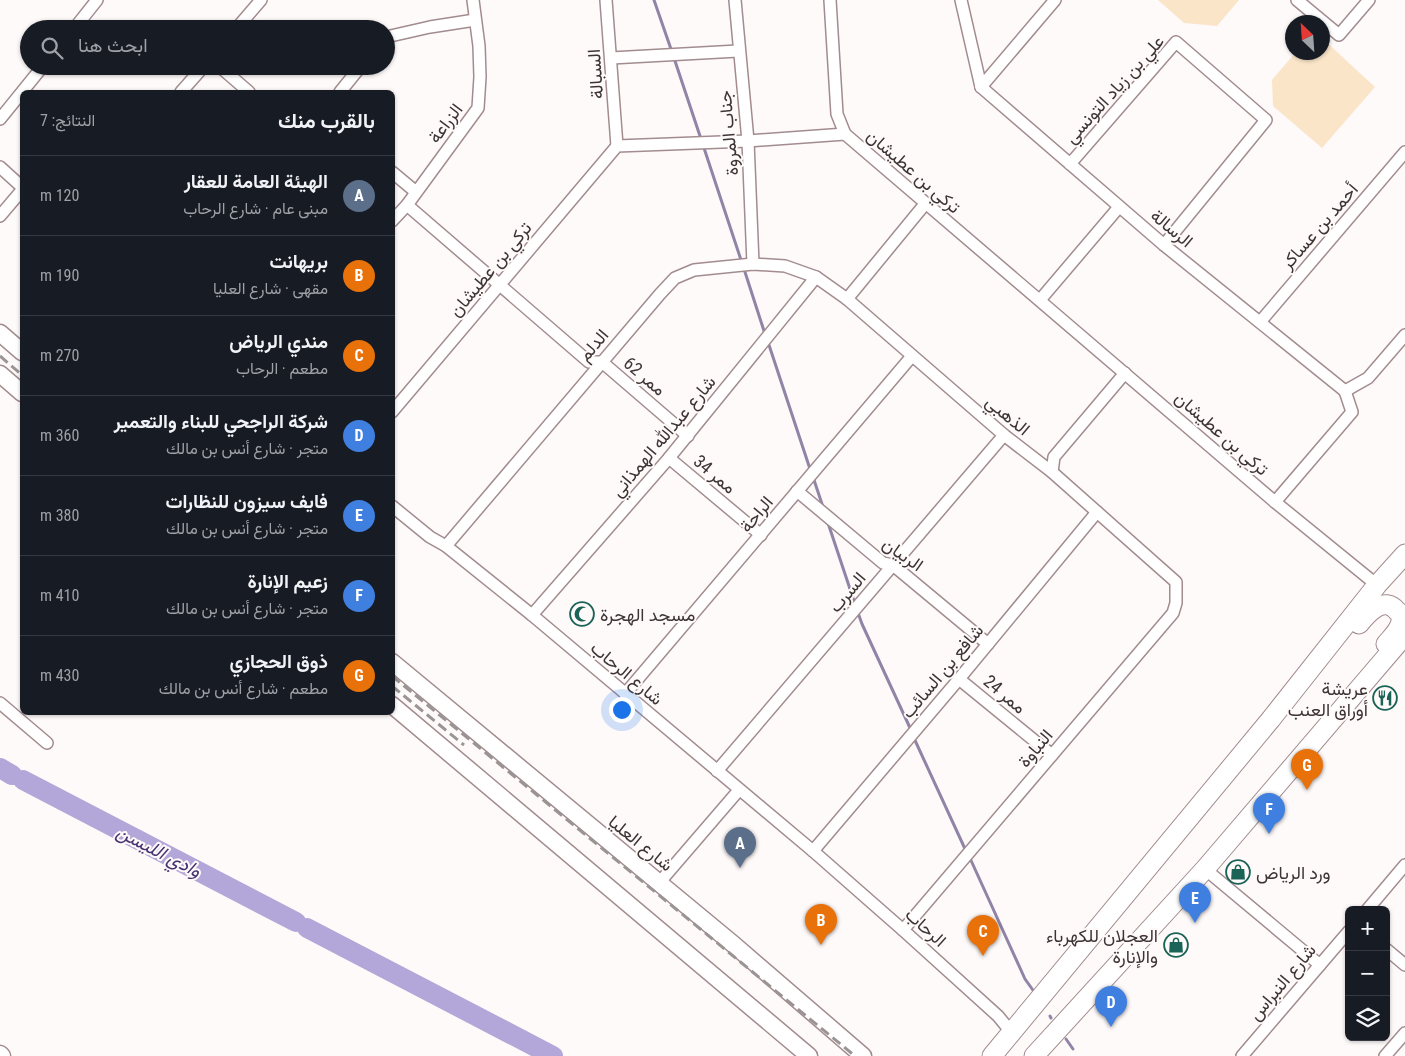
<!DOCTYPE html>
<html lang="ar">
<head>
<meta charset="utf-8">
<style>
  :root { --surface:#171b24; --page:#242831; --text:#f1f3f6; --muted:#9ea1a6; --line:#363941; --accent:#7c3aed }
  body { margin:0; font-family:"Roboto Condensed",Vazirmatn,sans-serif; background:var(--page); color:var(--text); direction:rtl }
  .controls { position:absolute; right:15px; bottom:15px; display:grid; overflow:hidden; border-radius:8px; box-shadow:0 1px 4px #0004 }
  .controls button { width:45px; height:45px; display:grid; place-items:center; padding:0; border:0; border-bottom:1px solid var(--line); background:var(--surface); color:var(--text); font:25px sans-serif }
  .compass { position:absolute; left:1285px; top:15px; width:45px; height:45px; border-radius:50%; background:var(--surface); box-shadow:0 1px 4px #0004; rotate:335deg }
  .you { position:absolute; left:621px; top:709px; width:18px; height:18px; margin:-12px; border:4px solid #fff; border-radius:50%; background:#1a73e8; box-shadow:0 0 0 8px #1a73e833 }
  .badge { display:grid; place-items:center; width:32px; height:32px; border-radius:50%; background:var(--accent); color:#fff; font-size:16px; font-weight:700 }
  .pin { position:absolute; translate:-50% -41px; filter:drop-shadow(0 1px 2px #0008) }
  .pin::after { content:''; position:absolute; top:26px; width:18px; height:15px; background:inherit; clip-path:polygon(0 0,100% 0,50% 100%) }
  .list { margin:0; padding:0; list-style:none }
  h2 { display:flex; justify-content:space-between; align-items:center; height:65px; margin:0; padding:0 20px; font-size:21px }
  h2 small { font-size:16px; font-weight:400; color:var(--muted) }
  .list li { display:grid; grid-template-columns:32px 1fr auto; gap:15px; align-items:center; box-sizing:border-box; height:80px; padding:0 20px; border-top:1px solid var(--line) }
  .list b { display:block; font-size:19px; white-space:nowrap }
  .list p { margin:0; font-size:16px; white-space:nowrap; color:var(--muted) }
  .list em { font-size:16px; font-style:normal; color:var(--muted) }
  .icon { flex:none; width:28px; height:28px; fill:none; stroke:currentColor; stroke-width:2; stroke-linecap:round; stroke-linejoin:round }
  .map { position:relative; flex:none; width:1405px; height:1056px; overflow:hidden; direction:ltr }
  .search { position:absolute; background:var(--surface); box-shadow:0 1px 4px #0004; left:20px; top:20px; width:375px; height:55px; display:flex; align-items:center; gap:12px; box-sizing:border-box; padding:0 18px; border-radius:28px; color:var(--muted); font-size:19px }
  .panel { position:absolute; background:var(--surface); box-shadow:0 1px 4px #0004; left:20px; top:90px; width:375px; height:625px; border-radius:8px; direction:rtl }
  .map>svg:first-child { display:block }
</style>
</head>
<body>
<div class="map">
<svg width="1405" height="1056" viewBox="0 0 1405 1056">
  <rect width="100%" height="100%" fill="#fffafa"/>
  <g fill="#fae5c9">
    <path d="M 1158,0 L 1239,0 L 1217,26 L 1184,23 Z"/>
    <path d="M 1323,39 L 1375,87 L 1322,148 L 1273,106 L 1272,80 L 1295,53 L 1322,52 Z"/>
  </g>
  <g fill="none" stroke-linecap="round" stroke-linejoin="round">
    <g stroke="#9084a7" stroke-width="3">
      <path d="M 654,0 L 672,52"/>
      <path d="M 674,58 L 701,139"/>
      <path d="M 703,145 L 742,263"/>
      <path d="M 744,269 L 765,334"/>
      <path d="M 768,342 L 811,472"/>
      <path d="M 813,477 L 823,507"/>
      <path d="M 828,523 L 855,604"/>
      <path d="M 857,610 L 862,624 L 911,730"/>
      <path d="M 913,736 L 966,851"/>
      <path d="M 969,856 L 1025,979 L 1035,993"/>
      <path d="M 1050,1016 L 1051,1018"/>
      <path d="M 1066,1039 L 1073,1049"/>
    </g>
    <g stroke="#b3a6d8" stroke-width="20">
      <path d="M 0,768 L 12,775"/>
      <path d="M 23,780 L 296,922"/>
      <path d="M 307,928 L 553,1056"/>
    </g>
    <g stroke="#a28c8f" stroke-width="14">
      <g id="minor">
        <path d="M 606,0 L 617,146"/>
        <path d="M 735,0 L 748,141 L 753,264"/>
        <path d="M 830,0 L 837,114 L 845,134"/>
        <path d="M 961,0 L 981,87"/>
        <path d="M 1297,0 L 1339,35 L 1369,0"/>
        <path d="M 74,29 L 97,0"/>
        <path d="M 236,29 L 261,0"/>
        <path d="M 386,37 L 430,27 L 475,20"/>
        <path d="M 611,58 L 738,51"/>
        <path d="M 219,66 L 249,92"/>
        <path d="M 981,87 L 1164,245 L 1345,391"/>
        <path d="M 981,87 L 1055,0"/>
        <path d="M 181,92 L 204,66"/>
        <path d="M 340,92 L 361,66"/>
        <path d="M 0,119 L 43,66"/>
        <path d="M 1070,164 L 1176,42 L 1266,120 L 1164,245"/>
        <path d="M 0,167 L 22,187"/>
        <path d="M 392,172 L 416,192"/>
        <path d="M 407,205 L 589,362 L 602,362 L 688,436"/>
        <path d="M 0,216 L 22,190"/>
        <path d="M 392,221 L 407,205 L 478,108 L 480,77 L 479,46 L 473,0"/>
        <path d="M 847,299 L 925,204"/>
        <path d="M 1040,300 L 1119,207"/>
        <path d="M 1260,322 L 1405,152"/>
        <path d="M 1345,391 L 1368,378 L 1405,335"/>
        <path d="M 392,412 L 617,146 L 748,141 L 845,134 L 1275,502 L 1377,585"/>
        <path d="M 669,458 L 761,535"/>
        <path d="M 1052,472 L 1054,457 L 1125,373"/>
        <path d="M 797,491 L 883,563 L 893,565 L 988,644"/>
        <path d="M 1275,502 L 1352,412 L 1345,391"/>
        <path d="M 392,506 L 430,537 L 446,546 L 532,615 L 813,851 L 903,930 L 998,1016 L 1012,1033"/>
        <path d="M 446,546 L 660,294 L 675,278 L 694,270 L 753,264 L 785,266 L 816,277 L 847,299 L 1004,435 L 1052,472 L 1176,582 L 1176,603 L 1173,613 L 903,930"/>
        <path d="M 532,615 L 669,458 L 816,277"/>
        <path d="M 959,679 L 1052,755"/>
        <path d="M 625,694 L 912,356"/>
        <path d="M 0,703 L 47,743"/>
        <path d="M 717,771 L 1004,435"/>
        <path d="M 813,851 L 959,679 L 1097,512"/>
        <path d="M 1205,869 L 1320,965"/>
        <path d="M 659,883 L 739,790"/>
        <path d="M 1367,910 L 1405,865"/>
        <path d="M 1386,949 L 1405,965"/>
        <path d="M 1242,1056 L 1349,931"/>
        <path d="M 1385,1056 L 1405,1033"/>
      </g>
    </g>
    <g stroke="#a28c8f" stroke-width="19">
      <g id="secondary">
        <path d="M 0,333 L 22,352"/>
        <path d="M 0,374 L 22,393"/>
        <path d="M 392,662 L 733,944 L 863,1056"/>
        <path d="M 392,705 L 809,1056"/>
        <path d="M 0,1054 L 2,1056"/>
      </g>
    </g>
    <g stroke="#a28c8f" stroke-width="21">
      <g id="primary">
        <path d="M 1359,624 C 1368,613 1384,595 1397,611 C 1400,613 1402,618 1401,621 C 1400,630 1391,638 1386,644"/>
        <path d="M 992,1056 L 1271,719 L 1377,585 L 1405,554"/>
        <path d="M 1034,1056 L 1205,869 L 1405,635"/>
      </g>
    </g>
    <use href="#minor" stroke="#fff" stroke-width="11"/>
    <use href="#secondary" stroke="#fff" stroke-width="16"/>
    <use href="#primary" stroke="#fff" stroke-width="19"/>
    <g stroke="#9b9495" stroke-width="3" stroke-dasharray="10 5" stroke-linecap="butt">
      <path d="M 0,356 L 22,375"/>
      <path d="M 392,676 L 855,1056"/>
      <path d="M 392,686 L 464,745"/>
    </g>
  </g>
  <defs>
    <g id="mosque-ring" transform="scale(1.25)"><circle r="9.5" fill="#fffafa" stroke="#1b6357" stroke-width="1.5"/><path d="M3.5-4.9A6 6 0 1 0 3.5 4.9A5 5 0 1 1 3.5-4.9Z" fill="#1b6357"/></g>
    <g id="restaurant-ring" transform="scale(1.25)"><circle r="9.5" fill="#fffafa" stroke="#1b6357" stroke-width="1.5"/><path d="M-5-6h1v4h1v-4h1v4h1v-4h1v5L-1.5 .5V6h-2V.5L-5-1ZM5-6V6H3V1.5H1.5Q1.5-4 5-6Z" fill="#1b6357"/></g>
    <g id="shop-ring" transform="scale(1.25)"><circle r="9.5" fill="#fffafa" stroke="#1b6357" stroke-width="1.5"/><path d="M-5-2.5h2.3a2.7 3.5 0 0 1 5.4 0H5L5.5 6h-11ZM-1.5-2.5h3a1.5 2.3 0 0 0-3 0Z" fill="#1b6357"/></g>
  </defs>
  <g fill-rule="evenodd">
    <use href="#mosque-ring" x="582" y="614"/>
    <use href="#restaurant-ring" x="1385" y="698"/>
    <use href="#shop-ring" x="1238" y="872"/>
    <use href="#shop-ring" x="1176" y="945"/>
  </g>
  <g text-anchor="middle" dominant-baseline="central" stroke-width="4" stroke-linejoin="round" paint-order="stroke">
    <g font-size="18" fill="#3d3435" stroke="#fffafa">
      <text transform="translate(595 74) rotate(-94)">السبالة</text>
      <text transform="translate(1114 89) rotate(-48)">علي بن زياد التونسي</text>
      <text transform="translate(445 123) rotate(-53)">الزراعة</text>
      <text transform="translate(728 133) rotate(-95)">جناب المروة</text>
      <text transform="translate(914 171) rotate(41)">تركي بن عطيشان</text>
      <text transform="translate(1319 226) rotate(-49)">أحمد بن عساكر</text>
      <text transform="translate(1172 228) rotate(40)">الرسالة</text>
      <text transform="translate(490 269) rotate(-50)">تركي بن عطيشان</text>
      <text transform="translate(593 345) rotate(-50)">الدلم</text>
      <text transform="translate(645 376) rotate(41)">ممر 62</text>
      <text transform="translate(1008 415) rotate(40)">الذهبي</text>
      <text transform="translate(1222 433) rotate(41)">تركي بن عطيشان</text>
      <text transform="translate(663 436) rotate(-50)">شارع عبدالله الهمذاني</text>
      <text transform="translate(715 474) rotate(40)">ممر 34</text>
      <text transform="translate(756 514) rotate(-50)">الراحة</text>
      <text transform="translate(903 554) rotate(35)">الربيان</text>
      <text transform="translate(847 592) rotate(-50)">السرب</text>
      <text transform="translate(942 671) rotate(-50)">شافع بن السائب</text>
      <text transform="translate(627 673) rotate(40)">شارع الرحاب</text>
      <text transform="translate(1005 694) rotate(40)">ممر 24</text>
      <text transform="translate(1035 748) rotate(-50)">النباوة</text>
      <text transform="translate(641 843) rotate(39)">شارع العليا</text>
      <text transform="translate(926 927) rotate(42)">الرحاب</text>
      <text transform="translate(1282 982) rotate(-50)">شارع النبراس</text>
    </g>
    <g font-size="18" fill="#3d3435" stroke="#fffafa" text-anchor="start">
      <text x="600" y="614">مسجد الهجرة</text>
      <text x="1368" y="688" text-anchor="end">عريشة<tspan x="1368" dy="21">أوراق العنب</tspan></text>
      <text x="1256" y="872">ورد الرياض</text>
      <text x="1158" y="935" text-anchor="end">العجلان للكهرباء<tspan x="1158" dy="21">والإنارة</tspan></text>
    </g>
    <g font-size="19" font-style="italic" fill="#473270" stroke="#fffafa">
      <text transform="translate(159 851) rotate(27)">وادي الليسن</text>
    </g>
  </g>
</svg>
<div class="controls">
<button>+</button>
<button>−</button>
<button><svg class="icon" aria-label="layers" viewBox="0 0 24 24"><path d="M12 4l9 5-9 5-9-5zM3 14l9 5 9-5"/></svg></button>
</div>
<svg class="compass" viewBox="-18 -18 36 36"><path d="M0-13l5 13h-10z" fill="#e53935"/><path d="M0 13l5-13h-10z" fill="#9ea1a6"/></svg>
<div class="you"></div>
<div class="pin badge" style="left:740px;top:868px;background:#5c6f8a">A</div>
<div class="pin badge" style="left:821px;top:945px;background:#e8710a">B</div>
<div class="pin badge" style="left:983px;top:956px;background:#e8710a">C</div>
<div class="pin badge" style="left:1111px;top:1027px;background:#3f7fe0">D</div>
<div class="pin badge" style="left:1195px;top:923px;background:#3f7fe0">E</div>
<div class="pin badge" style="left:1269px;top:834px;background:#3f7fe0">F</div>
<div class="pin badge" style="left:1307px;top:790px;background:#e8710a">G</div>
<div class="search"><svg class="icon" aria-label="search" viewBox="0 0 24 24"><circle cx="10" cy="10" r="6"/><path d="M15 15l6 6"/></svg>ابحث هنا</div>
<section class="panel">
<h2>بالقرب منك<small>النتائج: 7</small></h2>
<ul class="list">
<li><span class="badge" style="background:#5c6f8a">A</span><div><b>الهيئة العامة للعقار</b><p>مبنى عام · شارع الرحاب</p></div><em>120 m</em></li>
<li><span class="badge" style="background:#e8710a">B</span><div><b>بريهانت</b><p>مقهى · شارع العليا</p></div><em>190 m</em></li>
<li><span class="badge" style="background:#e8710a">C</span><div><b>مندي الرياض</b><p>مطعم · الرحاب</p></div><em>270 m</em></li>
<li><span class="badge" style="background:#3f7fe0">D</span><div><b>شركة الراجحي للبناء والتعمير</b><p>متجر · شارع أنس بن مالك</p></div><em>360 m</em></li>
<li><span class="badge" style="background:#3f7fe0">E</span><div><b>فايف سيزون للنظارات</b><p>متجر · شارع أنس بن مالك</p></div><em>380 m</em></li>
<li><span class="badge" style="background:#3f7fe0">F</span><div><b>زعيم الإنارة</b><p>متجر · شارع أنس بن مالك</p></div><em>410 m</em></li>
<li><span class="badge" style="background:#e8710a">G</span><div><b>ذوق الحجازي</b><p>مطعم · شارع أنس بن مالك</p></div><em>430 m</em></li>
</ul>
</section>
</div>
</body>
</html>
